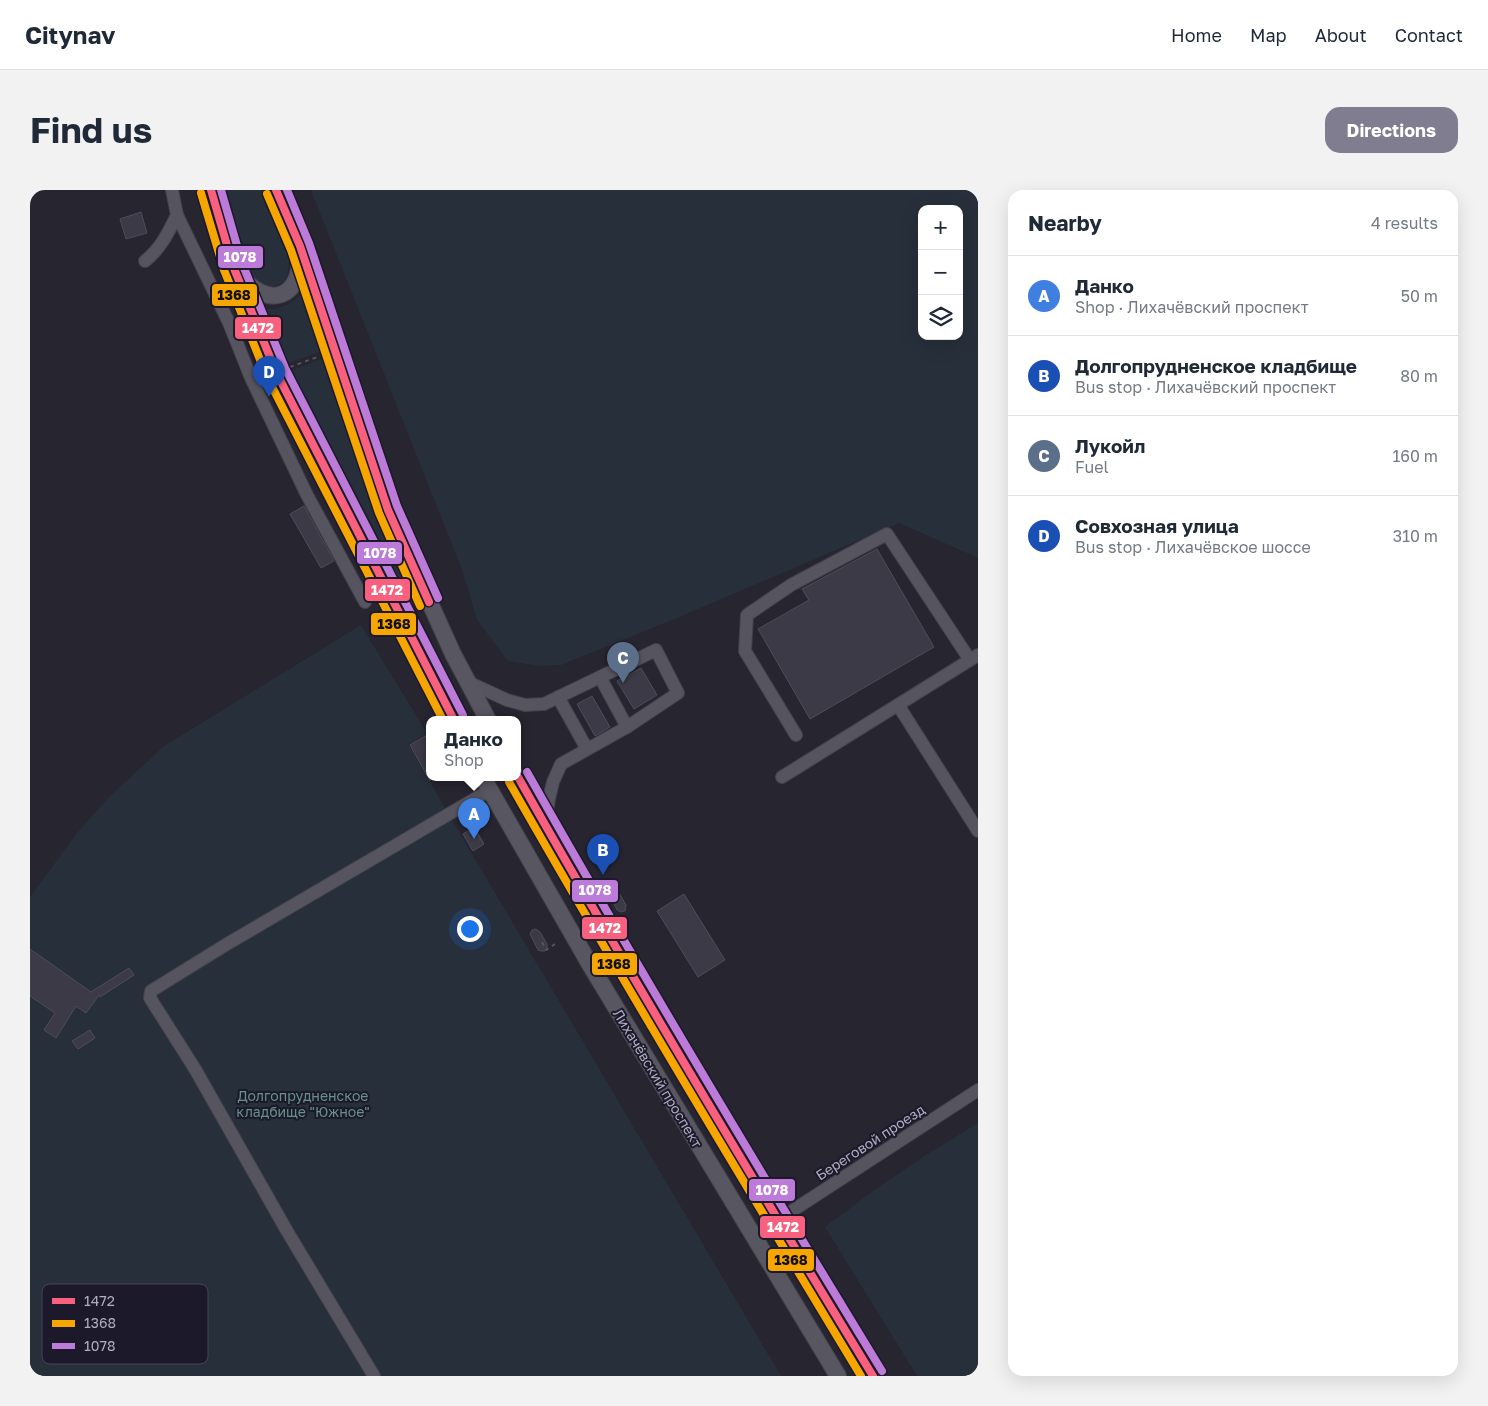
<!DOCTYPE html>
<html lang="en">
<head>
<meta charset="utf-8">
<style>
  :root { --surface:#fff; --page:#f2f2f3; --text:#1f2937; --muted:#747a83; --line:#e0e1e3; --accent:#807d90 }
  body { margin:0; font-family:"Golos Text",sans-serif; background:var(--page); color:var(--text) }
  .controls { position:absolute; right:15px; top:15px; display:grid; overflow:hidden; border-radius:10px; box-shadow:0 5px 20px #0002 }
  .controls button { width:45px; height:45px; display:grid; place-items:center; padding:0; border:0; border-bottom:1px solid var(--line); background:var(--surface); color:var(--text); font:25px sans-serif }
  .you { position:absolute; left:439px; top:738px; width:18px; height:18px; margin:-12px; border:4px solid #fff; border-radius:50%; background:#1a73e8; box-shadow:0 0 0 8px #1a73e833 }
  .badge { display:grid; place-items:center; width:32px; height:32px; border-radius:50%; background:var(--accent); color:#fff; font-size:16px; font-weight:700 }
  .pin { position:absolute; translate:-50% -41px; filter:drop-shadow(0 1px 2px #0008) }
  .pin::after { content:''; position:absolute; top:26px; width:18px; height:15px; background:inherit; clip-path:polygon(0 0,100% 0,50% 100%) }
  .popup { position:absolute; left:396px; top:526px; width:95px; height:65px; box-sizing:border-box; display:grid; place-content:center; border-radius:10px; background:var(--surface); filter:drop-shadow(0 1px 4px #0005); font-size:16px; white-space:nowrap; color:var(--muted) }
  .popup b { font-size:19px; color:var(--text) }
  .popup::after { content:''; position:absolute; left:50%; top:100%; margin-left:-10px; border:10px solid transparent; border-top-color:var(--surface) }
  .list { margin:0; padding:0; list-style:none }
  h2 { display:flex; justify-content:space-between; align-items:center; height:65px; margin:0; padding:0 20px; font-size:21px }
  h2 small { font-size:16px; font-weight:400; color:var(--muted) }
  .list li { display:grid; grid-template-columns:32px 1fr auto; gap:15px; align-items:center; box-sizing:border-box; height:80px; padding:0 20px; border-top:1px solid var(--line) }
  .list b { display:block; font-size:19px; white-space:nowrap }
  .list p { margin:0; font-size:16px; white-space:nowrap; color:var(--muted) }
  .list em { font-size:16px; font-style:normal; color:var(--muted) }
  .icon { flex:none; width:28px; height:28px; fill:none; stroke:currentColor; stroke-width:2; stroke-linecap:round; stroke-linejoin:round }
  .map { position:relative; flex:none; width:948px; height:1186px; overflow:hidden; border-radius:15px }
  header { display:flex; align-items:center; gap:30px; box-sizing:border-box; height:70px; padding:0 25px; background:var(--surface); border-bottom:1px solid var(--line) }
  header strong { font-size:24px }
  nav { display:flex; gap:28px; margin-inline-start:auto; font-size:18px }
  .intro { display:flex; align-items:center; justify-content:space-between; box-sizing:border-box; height:120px; padding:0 30px }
  h1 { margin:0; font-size:35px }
  .button { padding:12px 22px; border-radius:15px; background:var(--accent); color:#fff; font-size:18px; font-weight:700 }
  main { display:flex; gap:30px; padding:0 30px }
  aside { flex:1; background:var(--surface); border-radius:15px; box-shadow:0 5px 20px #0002 }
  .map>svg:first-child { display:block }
</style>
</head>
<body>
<header>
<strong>Citynav</strong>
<nav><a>Home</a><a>Map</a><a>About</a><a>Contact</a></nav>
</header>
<div class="intro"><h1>Find us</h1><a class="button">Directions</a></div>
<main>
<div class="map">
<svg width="948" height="1186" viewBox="0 0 948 1186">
  <rect width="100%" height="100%" fill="#262530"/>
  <g fill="#272f3b" fill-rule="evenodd">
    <path d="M 193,0 L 233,0 L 258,66 C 261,86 255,100 232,97 L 217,82 Z"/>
    <path d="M 281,0 L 948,0 L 948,368 L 869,333 L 647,428 L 531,475 L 509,476 L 478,471 L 447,430 L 433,382 ZM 892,19 L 929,19 L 929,146 L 892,146 Z"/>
    <path d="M 274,101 L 292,161 L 254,175 L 231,119 C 250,121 262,114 274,101 Z"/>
    <path d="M 293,168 L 349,323 L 389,418 L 382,421 L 300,265 L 258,182 Z"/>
    <path d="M 331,435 L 397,543 L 379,555 L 419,625 L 751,1186 L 0,1186 L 0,707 L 47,643 L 79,607 L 134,556 Z"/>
    <path d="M 948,933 L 948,1186 L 887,1186 L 795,1037 L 843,1001 L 896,965 Z"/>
  </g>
  <g fill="#3c3a46" stroke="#4e4c58">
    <path d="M 111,22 L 117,43 L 96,49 L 90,29 Z"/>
    <path d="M 274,316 L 304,371 L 291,378 L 260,324 Z"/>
    <path d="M 847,359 L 904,457 L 780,529 L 728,439 L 779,410 L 772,399 Z"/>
    <path d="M 611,478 L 627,505 L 604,519 L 587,491 Z"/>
    <path d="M 562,506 L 580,537 L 565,546 L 547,514 Z"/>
    <path d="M 397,545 L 400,551 L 400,591 L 380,555 Z"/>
    <path d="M 444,637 L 454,654 L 443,661 L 433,644 Z"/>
    <path d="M 582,700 L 586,700 L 589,703 L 596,715 L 595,721 L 591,722 L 587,720 L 579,704 Z"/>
    <path d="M 654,704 L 695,770 L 668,787 L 627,721 Z"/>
    <path d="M 506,739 L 510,742 L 517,754 L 517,759 L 515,761 L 511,761 L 508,760 L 500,744 L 502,740 Z"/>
    <path d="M 0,759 L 61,802 L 99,778 L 104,785 L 70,807 L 69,805 L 56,823 L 46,816 L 26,848 L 14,840 L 25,823 L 0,806 Z"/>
    <path d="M 60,840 L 65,848 L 48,859 L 42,851 Z"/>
  </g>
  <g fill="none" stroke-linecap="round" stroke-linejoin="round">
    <g stroke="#43414b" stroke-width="14">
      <g id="minor">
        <path d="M 147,25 L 199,133 L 221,188 L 277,305 L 335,412"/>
        <path d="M 115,71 C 131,58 138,43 147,25 L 142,0"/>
        <path d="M 570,487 L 597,537"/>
        <path d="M 438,492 L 477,510 L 495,515 L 514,514 L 626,460 L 648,503 L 597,537 L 531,574 L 523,592 L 519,609 L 517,622 L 520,638"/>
        <path d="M 528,507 L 557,559"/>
        <path d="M 868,515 L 948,641"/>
        <path d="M 766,545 L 715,461 L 717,425 L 761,395 L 857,344 L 940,470"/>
        <path d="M 752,587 L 948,465"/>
        <path d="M 748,1030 L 948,900"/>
        <path d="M 344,1186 L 257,1041 L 165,879 L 120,808 L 121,801 L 197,754 L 460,600"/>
      </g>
    </g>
    <g stroke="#413f4a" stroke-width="18">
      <g id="major">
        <path d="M 181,0 L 203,76 L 246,182 L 424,530"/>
        <path d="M 246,0 L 270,56 L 287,106 L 330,239 L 358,320 L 423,464 L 458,530"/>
        <path d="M 210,85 C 238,120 272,109 270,63"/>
        <path d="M 488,587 L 556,707 L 748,1030 L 843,1186"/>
        <path d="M 453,588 L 559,773 L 808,1186"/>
      </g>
    </g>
    <g stroke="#55545d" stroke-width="2" stroke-dasharray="4 4" stroke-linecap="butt">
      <path d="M 260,177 L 290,166"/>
      <path d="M 573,706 L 580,702 L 584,710"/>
      <path d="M 512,752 L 516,760 L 525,754"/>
    </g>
    <use href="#minor" stroke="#56545f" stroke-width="12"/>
    <use href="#major" stroke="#585761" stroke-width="16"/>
    <g stroke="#1c192a" stroke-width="11">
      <g id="bus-1">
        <path d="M 181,0 L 203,76 L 246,182 L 424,530"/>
        <path d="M 246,0 L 270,56 L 358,320 L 399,412"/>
        <path d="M 488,587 C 602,789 722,988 843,1186"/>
      </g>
    </g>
    <g stroke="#1c192a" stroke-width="11">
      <g id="bus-2">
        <path d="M 171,3 L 194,80 L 237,187 L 413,530"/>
        <path d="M 237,4 L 261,60 L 349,323 L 390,416"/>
        <path d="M 479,592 C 593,792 712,989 831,1186"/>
      </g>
    </g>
    <g stroke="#1c192a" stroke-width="11">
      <g id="bus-3">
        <path d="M 191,0 L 212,73 L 255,178 L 433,525"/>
        <path d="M 257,0 L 279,53 L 367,316 L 408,408"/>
        <path d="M 497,582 C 611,784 731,983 852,1181"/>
      </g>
    </g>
    <use href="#bus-1" stroke="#f8607d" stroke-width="8"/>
    <use href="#bus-2" stroke="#f7a600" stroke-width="8"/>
    <use href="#bus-3" stroke="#bd7bd9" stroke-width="8"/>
  </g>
  <g text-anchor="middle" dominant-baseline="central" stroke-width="4" stroke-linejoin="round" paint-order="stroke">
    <g font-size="14" fill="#b1adc3" stroke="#1c192a">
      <text transform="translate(628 888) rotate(59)">Лихачёвский проспект</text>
      <text transform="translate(840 952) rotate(-33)">Береговой проезд</text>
    </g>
    <g font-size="14" fill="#669289" stroke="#1c192a">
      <text x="273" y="905">Долгопрудненское<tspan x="273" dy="16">кладбище "Южное"</tspan></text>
    </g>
  </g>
  <rect x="12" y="1094" width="166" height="80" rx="8" fill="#1c192a" stroke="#494558" stroke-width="1"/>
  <rect x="22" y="1108" width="23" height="6" fill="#f8607d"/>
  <rect x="22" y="1130" width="23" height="7" fill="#f7a600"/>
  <rect x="22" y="1153" width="23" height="6" fill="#bd7bd9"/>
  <g font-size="14" fill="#b1adc3">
    <text x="54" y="1116">1472</text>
    <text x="54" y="1138">1368</text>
    <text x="54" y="1161">1078</text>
  </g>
  <g stroke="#1c192a" stroke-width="2">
    <rect x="187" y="55" width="47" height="24" rx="5" fill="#bd7bd9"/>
    <rect x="181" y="93" width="47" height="24" rx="5" fill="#f7a600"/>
    <rect x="204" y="126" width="48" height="24" rx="5" fill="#f8607d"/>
    <rect x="326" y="351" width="47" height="24" rx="5" fill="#bd7bd9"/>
    <rect x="334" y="388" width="47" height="24" rx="5" fill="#f8607d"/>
    <rect x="340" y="422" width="47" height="24" rx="5" fill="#f7a600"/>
    <rect x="541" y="689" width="48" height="24" rx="5" fill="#bd7bd9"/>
    <rect x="551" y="726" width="47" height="24" rx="5" fill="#f8607d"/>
    <rect x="561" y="762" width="47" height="24" rx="5" fill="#f7a600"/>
    <rect x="718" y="988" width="48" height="24" rx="5" fill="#bd7bd9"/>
    <rect x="729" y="1025" width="47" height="24" rx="5" fill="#f8607d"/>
    <rect x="737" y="1058" width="48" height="24" rx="5" fill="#f7a600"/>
  </g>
  <g font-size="14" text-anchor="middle" font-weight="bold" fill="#fff">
    <text x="210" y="72">1078</text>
    <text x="228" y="143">1472</text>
    <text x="350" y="368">1078</text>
    <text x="357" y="405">1472</text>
    <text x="565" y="705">1078</text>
    <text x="575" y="743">1472</text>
    <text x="742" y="1005">1078</text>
    <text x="753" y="1042">1472</text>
  </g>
  <g font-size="14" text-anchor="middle" font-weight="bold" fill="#111">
    <text x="204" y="110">1368</text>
    <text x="364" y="439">1368</text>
    <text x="584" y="779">1368</text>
    <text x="761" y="1075">1368</text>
  </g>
</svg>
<div class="controls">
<button>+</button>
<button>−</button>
<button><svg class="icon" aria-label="layers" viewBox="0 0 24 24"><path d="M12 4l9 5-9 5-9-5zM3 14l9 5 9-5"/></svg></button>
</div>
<div class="you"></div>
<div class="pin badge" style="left:444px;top:649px;background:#3f7fe0">A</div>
<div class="popup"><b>Данко</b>Shop</div>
<div class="pin badge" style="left:573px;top:685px;background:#1a4fb4">B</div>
<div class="pin badge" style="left:593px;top:493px;background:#5c6f8a">C</div>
<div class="pin badge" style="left:239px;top:207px;background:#1a4fb4">D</div>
</div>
<aside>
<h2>Nearby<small>4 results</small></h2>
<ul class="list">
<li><span class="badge" style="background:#3f7fe0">A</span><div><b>Данко</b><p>Shop · Лихачёвский проспект</p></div><em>50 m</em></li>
<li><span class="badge" style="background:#1a4fb4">B</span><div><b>Долгопрудненское кладбище</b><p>Bus stop · Лихачёвский проспект</p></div><em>80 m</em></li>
<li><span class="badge" style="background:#5c6f8a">C</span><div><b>Лукойл</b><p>Fuel</p></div><em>160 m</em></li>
<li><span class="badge" style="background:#1a4fb4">D</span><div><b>Совхозная улица</b><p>Bus stop · Лихачёвское шоссе</p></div><em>310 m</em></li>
</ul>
</aside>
</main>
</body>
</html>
